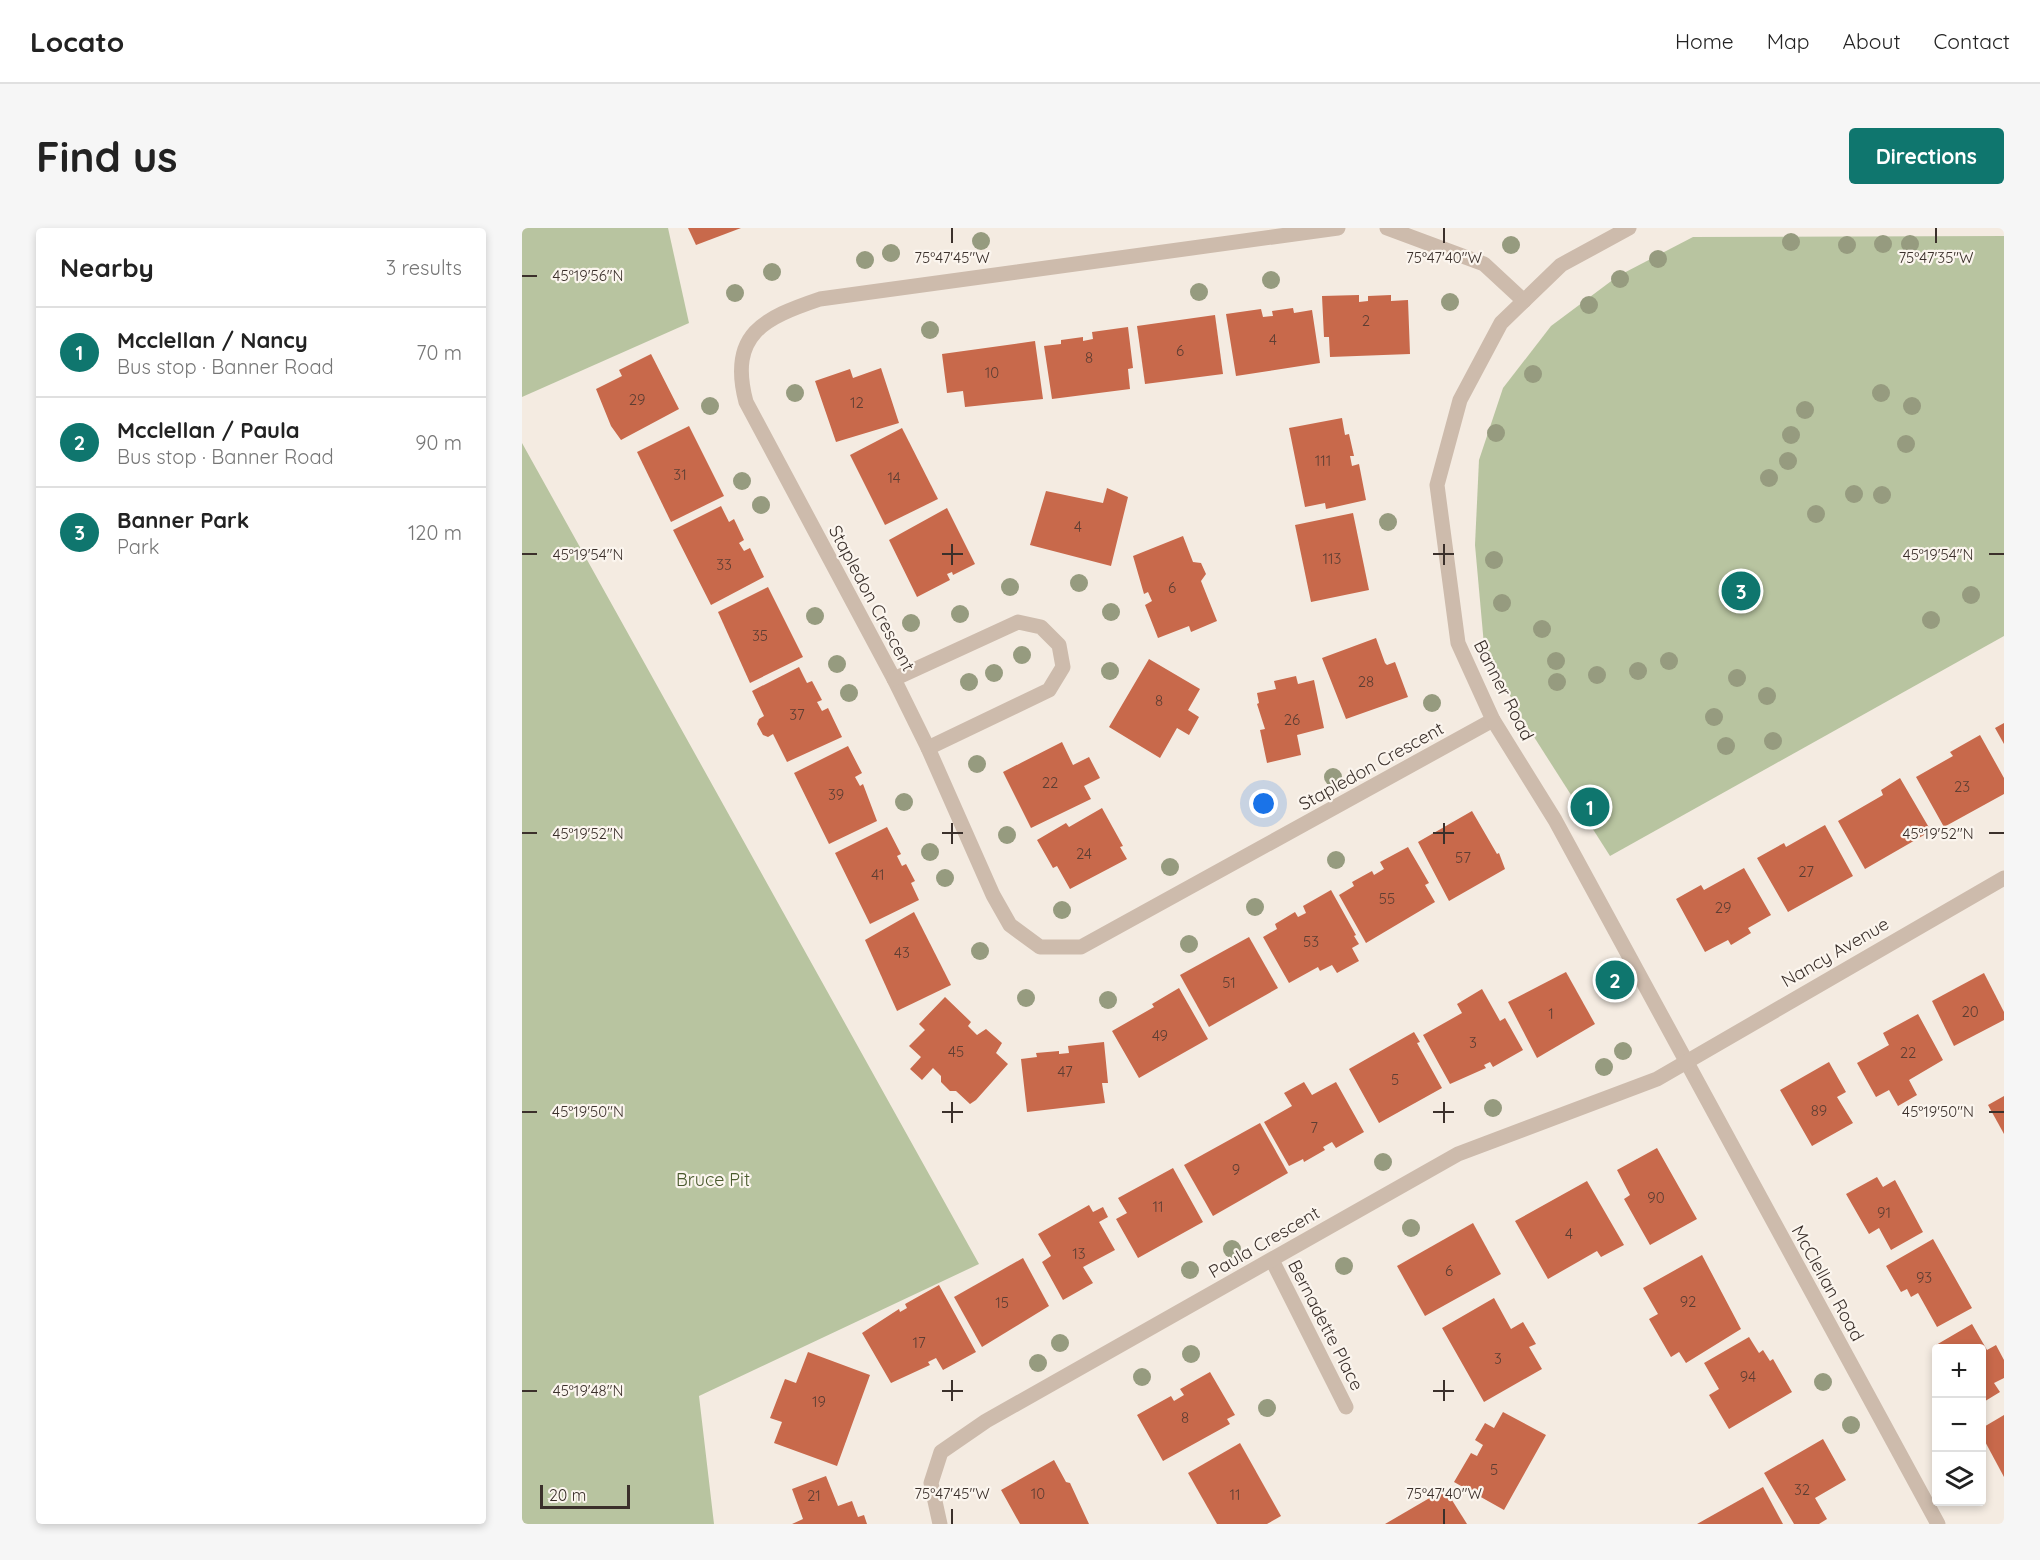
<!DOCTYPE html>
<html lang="en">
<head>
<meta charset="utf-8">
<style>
  :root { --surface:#fff; --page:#f6f6f6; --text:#222; --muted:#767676; --line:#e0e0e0; --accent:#0f766e }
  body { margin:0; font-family:Quicksand,sans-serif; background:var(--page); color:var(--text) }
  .controls { position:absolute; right:18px; bottom:18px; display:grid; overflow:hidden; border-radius:6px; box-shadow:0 3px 9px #0003 }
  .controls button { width:54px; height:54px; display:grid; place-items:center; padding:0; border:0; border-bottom:2px solid var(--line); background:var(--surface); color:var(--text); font:30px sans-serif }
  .scale { position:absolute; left:18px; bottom:15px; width:90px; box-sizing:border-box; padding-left:6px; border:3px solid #3b302b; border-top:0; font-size:16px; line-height:21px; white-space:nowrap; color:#3b302b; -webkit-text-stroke:4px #fbf5ee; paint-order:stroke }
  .you { position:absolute; left:742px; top:576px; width:21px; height:21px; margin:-15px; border:4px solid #fff; border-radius:50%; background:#1a73e8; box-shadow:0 0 0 9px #1a73e833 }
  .badge { display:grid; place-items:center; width:39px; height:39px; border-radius:50%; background:var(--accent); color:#fff; font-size:20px; font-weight:700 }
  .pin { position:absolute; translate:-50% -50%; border:3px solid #fff; box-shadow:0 2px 6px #0006 }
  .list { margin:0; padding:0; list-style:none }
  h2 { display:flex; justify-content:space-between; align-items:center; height:78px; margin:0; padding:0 24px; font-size:26px }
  h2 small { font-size:20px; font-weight:400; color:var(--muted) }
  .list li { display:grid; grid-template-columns:39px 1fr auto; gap:18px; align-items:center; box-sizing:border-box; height:90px; padding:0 24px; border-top:2px solid var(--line) }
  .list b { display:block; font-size:22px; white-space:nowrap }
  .list p { margin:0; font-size:20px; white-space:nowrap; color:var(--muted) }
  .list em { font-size:20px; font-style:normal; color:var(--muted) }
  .icon { flex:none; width:33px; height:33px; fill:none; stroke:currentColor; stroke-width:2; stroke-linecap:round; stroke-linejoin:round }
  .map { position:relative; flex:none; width:1482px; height:1296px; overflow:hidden; border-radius:6px }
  header { display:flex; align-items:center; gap:36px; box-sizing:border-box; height:84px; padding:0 30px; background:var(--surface); border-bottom:2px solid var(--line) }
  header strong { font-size:28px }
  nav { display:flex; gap:33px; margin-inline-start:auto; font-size:21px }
  .intro { display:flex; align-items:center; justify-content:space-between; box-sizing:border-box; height:144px; padding:0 36px }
  h1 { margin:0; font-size:42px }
  .button { padding:15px 27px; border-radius:6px; background:var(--accent); color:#fff; font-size:21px; font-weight:700 }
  main { display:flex; gap:36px; padding:0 36px }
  aside { flex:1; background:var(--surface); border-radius:6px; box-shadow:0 3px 9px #0003 }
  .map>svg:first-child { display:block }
</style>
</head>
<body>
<header>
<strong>Locato</strong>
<nav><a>Home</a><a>Map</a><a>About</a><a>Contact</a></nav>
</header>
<div class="intro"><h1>Find us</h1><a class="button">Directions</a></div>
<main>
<aside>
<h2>Nearby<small>3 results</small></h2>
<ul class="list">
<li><span class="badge">1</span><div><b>Mcclellan / Nancy</b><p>Bus stop · Banner Road</p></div><em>70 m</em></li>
<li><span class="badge">2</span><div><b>Mcclellan / Paula</b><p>Bus stop · Banner Road</p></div><em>90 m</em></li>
<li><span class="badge">3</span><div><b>Banner Park</b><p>Park</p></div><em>120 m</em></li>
</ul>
</aside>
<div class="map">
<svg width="1482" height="1296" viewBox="0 0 1482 1296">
  <rect width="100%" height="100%" fill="#f4ebe1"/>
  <g fill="#b8c4a0">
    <path d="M 0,0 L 146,0 L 167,95 L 0,169 Z"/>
    <path d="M 1482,8 L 1482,408 L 1088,628 L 998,487 L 962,417 L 953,317 L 957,232 L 981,160 L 1029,98 L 1096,48 L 1171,9 Z"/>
    <path d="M 0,215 L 457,1036 L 177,1168 L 192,1296 L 0,1296 Z"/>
  </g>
  <g fill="#c8694b">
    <path d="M 166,0 L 219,0 L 174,17 Z"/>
    <path d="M 837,67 L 837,74 L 846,73 L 846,68 L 869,67 L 869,73 L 886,72 L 888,126 L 808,129 L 807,109 L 802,109 L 800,68 Z"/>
    <path d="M 771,80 L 772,85 L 790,82 L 798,135 L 714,148 L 704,86 L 739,81 L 741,89 L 751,88 L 750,83 Z"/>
    <path d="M 693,87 L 701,146 L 623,156 L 615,98 Z"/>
    <path d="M 606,99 L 611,140 L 606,141 L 608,161 L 530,171 L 522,118 L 539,116 L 539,112 L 561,109 L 561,113 L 571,111 L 570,104 Z"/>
    <path d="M 513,113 L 521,171 L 443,179 L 441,163 L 425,165 L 420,126 Z"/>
    <path d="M 129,126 L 157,181 L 99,212 L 89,198 L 74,161 L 100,148 L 97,142 Z"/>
    <path d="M 359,140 L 377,195 L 314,214 L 293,153 L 328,141 L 331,150 Z"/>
    <path d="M 820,190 L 823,207 L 827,206 L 832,228 L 828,228 L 830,238 L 837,236 L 844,272 L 804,281 L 803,275 L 783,279 L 767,200 Z"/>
    <path d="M 167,198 L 202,268 L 149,294 L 115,224 Z"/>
    <path d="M 380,200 L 416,271 L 363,297 L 328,227 Z"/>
    <path d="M 585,260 L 606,269 L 589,338 L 508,317 L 524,263 L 581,275 Z"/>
    <path d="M 199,278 L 207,294 L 212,291 L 222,312 L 217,315 L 222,323 L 228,320 L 242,349 L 189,377 L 151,302 Z"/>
    <path d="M 425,280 L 453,336 L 431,347 L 430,344 L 425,346 L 428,352 L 395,369 L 367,312 Z"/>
    <path d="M 831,285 L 847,362 L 789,374 L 773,297 Z"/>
    <path d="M 661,308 L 671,334 L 679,335 L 684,346 L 679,353 L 695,393 L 669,404 L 667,398 L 636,410 L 623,377 L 630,373 L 626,364 L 622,366 L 611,328 Z"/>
    <path d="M 246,359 L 281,429 L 228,455 L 196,384 Z"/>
    <path d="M 854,410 L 863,435 L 865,437 L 873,434 L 886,469 L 824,491 L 800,430 Z"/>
    <path d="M 627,431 L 678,461 L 666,482 L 677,489 L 667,507 L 655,500 L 638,530 L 587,499 Z"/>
    <path d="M 277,439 L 285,455 L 290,453 L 300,472 L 295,474 L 300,483 L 306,480 L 320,509 L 265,534 L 251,506 L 246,509 L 241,507 L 235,496 L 237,491 L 242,488 L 230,463 Z"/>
    <path d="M 774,448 L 776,456 L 792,452 L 802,500 L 775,507 L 779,527 L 745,535 L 738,502 L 743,501 L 735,476 L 737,475 L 735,465 L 754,461 L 752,453 Z"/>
    <path d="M 1482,495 L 1482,516 L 1473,500 Z"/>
    <path d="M 1458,507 L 1482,550 L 1482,566 L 1422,599 L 1394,549 L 1431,528 L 1428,524 Z"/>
    <path d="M 540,514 L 551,537 L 567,529 L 578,550 L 562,558 L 569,571 L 509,600 L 481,544 Z"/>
    <path d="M 326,518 L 340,545 L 333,549 L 338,558 L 341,556 L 355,593 L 307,616 L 272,545 Z"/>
    <path d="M 1378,550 L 1409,603 L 1343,641 L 1316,593 L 1361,567 L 1359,562 Z"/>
    <path d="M 580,580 L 601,618 L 598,619 L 605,631 L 548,661 L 535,638 L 531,640 L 515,612 L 544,595 L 547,599 Z"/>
    <path d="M 950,583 L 975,626 L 977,625 L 983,641 L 927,673 L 896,614 Z"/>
    <path d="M 1303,597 L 1331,648 L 1266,684 L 1235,630 L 1262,615 L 1264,619 Z"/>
    <path d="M 365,599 L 379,626 L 375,628 L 380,638 L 384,636 L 393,653 L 389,655 L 397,672 L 348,696 L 313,625 Z"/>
    <path d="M 886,619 L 907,655 L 903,657 L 913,674 L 844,715 L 817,667 L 832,658 L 830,654 L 850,643 L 852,647 L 862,641 L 858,634 Z"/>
    <path d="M 1222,640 L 1249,687 L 1226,700 L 1229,705 L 1209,717 L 1206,712 L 1183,724 L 1154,671 L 1179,657 L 1182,662 Z"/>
    <path d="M 809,662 L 834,707 L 832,708 L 837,716 L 830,720 L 837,733 L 815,745 L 810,737 L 798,743 L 796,739 L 767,755 L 741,709 L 755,701 L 753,696 L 773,684 L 776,689 L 784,685 L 781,678 Z"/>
    <path d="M 392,684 L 429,757 L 375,783 L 343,712 Z"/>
    <path d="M 727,709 L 756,760 L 687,799 L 658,747 Z"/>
    <path d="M 1044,744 L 1073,796 L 1015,830 L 986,774 Z"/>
    <path d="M 1462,745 L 1482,784 L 1482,792 L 1432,818 L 1410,773 Z"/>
    <path d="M 657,760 L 686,811 L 617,850 L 590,803 L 632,779 L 630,776 Z"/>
    <path d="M 960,761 L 978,793 L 983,790 L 1001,822 L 971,839 L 968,834 L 962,837 L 964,840 L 928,856 L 901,807 L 940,785 L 935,776 Z"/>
    <path d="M 423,769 L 449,794 L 446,798 L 455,807 L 464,801 L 480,815 L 474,825 L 486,836 L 454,872 L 448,876 L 434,863 L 428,863 L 419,854 L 419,848 L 411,840 L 400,852 L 388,841 L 399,829 L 387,818 L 403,802 L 397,796 Z"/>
    <path d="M 1396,786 L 1421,832 L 1387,852 L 1395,867 L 1376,878 L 1367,862 L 1354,869 L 1335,835 L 1367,817 L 1361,805 Z"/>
    <path d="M 892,804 L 898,814 L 895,815 L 920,860 L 857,895 L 827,841 Z"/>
    <path d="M 582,814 L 586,855 L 580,855 L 583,875 L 505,884 L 499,831 L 515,829 L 514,825 L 537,823 L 537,826 L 547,825 L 546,818 Z"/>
    <path d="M 1307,834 L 1324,864 L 1315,869 L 1331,895 L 1290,918 L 1258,862 Z"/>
    <path d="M 782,854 L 790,867 L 814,854 L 842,904 L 814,920 L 810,914 L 801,919 L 803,922 L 782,934 L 781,931 L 767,938 L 742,894 L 770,878 L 762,865 Z"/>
    <path d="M 1482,868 L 1482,906 L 1466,877 Z"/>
    <path d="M 738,895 L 766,945 L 691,988 L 662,937 Z"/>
    <path d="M 1135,920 L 1175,991 L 1128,1017 L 1102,971 L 1108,967 L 1095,942 Z"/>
    <path d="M 651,940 L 681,994 L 616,1030 L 594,991 L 605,985 L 596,970 Z"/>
    <path d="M 1355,949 L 1361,959 L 1373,952 L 1401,1004 L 1369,1022 L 1357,1000 L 1347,1006 L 1324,966 Z"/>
    <path d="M 1065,953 L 1102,1017 L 1079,1029 L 1075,1023 L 1026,1051 L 993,993 Z"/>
    <path d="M 567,977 L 571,984 L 581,979 L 586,989 L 577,994 L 593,1022 L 561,1039 L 571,1055 L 541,1072 L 520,1034 L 529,1028 L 516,1006 Z"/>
    <path d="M 951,995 L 979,1046 L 903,1088 L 875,1038 Z"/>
    <path d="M 1411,1011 L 1450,1080 L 1415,1099 L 1396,1065 L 1389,1069 L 1385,1061 L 1379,1064 L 1364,1038 Z"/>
    <path d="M 1180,1027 L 1219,1101 L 1164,1135 L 1157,1124 L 1149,1129 L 1127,1091 L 1136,1086 L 1121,1060 Z"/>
    <path d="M 501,1030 L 527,1078 L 460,1119 L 432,1069 Z"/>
    <path d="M 417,1057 L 454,1124 L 421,1142 L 414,1130 L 406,1134 L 408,1137 L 369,1155 L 340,1105 L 377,1081 L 378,1084 L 385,1080 L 383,1076 Z"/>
    <path d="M 972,1070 L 989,1101 L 1001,1094 L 1014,1116 L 1007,1119 L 1020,1141 L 962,1174 L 920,1100 Z"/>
    <path d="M 1450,1096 L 1465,1122 L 1474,1117 L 1482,1132 L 1482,1150 L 1472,1155 L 1478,1164 L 1460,1175 L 1460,1120 L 1416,1120 L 1414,1117 Z"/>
    <path d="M 1227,1109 L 1237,1125 L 1241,1122 L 1248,1133 L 1251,1131 L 1270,1164 L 1207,1201 L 1187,1167 L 1197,1161 L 1182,1135 Z"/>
    <path d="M 286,1124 L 348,1147 L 315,1238 L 252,1215 L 260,1194 L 248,1190 L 263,1151 L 274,1155 Z"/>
    <path d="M 688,1144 L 713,1187 L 705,1191 L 708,1196 L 641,1233 L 615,1187 L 649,1168 L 652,1173 L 662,1167 L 658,1161 Z"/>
    <path d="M 981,1184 L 1024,1207 L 982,1282 L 932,1254 L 949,1225 L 955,1228 L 961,1217 L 953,1212 L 963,1195 L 972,1200 Z"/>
    <path d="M 1482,1187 L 1482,1249 L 1460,1208 L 1460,1200 Z"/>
    <path d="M 1301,1211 L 1324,1252 L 1293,1270 L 1305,1291 L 1297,1296 L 1272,1296 L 1242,1245 Z"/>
    <path d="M 718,1215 L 759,1288 L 745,1296 L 695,1296 L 666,1245 Z"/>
    <path d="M 532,1232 L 544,1254 L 548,1255 L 567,1296 L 498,1296 L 479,1262 Z"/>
    <path d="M 304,1248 L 316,1278 L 330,1273 L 336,1289 L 342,1287 L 345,1296 L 270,1296 L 281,1291 L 270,1261 Z"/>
    <path d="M 1241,1259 L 1261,1296 L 1175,1296 Z"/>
    <path d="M 923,1261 L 945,1296 L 863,1296 Z"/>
  </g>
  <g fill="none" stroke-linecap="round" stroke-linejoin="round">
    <g stroke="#cdbbac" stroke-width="15">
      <path d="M 816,0 L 298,71 C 242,90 206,106 224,174 L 372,451 L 406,520 L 471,667 L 488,697 L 518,719 L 559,719 L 971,492"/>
      <path d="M 865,0 L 962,36 L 1002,73"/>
      <path d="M 1107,0 L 1039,37 L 979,95 L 938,172 L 915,257 L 936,415 L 971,492 L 1033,592 L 1416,1296"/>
      <path d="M 372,451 L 496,394 L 519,399 L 537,417 L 541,439 L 527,462 L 406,520"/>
      <path d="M 750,1032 L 824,1179"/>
      <path d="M 418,1296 L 409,1255 L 419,1224 L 464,1193 L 936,926 L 1135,851 L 1482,650"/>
    </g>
  </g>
  <g fill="#969b7f">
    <circle cx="459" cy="13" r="9"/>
    <circle cx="1269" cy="14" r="9"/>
    <circle cx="1361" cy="16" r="9"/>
    <circle cx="1388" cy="16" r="9"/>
    <circle cx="989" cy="17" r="9"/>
    <circle cx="1325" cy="17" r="9"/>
    <circle cx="369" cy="25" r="9"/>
    <circle cx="1136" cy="31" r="9"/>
    <circle cx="343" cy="32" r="9"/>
    <circle cx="250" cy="44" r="9"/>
    <circle cx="1098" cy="51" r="9"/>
    <circle cx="749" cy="52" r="9"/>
    <circle cx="677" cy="64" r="9"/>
    <circle cx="213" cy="65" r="9"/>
    <circle cx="928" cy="74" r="9"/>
    <circle cx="1067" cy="77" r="9"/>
    <circle cx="408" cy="102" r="9"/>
    <circle cx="1011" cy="146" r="9"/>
    <circle cx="273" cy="165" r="9"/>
    <circle cx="1359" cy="165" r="9"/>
    <circle cx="188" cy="178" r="9"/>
    <circle cx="1390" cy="178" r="9"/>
    <circle cx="1283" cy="182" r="9"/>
    <circle cx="974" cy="205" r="9"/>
    <circle cx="1269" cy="207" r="9"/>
    <circle cx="1384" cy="216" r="9"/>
    <circle cx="1266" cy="233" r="9"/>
    <circle cx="1247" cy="250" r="9"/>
    <circle cx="220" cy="253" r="9"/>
    <circle cx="1332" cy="266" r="9"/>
    <circle cx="1360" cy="267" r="9"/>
    <circle cx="239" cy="277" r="9"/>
    <circle cx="1294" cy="286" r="9"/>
    <circle cx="866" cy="294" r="9"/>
    <circle cx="972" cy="332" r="9"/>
    <circle cx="557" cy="355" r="9"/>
    <circle cx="488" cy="359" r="9"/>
    <circle cx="1449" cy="367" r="9"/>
    <circle cx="980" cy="375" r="9"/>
    <circle cx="589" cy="384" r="9"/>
    <circle cx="438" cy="386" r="9"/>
    <circle cx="293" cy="388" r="9"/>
    <circle cx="1409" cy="392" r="9"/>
    <circle cx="389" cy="395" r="9"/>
    <circle cx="1020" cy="401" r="9"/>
    <circle cx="500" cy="427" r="9"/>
    <circle cx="1034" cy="433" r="9"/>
    <circle cx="1147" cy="433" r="9"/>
    <circle cx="315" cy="436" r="9"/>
    <circle cx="588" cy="443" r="9"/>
    <circle cx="1116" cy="443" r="9"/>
    <circle cx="472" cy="445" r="9"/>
    <circle cx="1075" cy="447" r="9"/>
    <circle cx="1215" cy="450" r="9"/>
    <circle cx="447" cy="454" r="9"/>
    <circle cx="1035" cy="454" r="9"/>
    <circle cx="327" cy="465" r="9"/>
    <circle cx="1245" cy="468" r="9"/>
    <circle cx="910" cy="475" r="9"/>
    <circle cx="1192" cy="489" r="9"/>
    <circle cx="1251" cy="513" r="9"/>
    <circle cx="1204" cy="518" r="9"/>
    <circle cx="455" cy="536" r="9"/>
    <circle cx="811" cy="549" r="9"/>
    <circle cx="382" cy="574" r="9"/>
    <circle cx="485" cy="607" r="9"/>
    <circle cx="408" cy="624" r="9"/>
    <circle cx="814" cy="632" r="9"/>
    <circle cx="648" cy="639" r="9"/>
    <circle cx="423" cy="650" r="9"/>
    <circle cx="733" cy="679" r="9"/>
    <circle cx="540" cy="682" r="9"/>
    <circle cx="667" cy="716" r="9"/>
    <circle cx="458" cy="723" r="9"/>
    <circle cx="504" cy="770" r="9"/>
    <circle cx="586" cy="772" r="9"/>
    <circle cx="1101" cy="823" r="9"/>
    <circle cx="1082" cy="839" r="9"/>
    <circle cx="971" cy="880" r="9"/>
    <circle cx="861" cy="934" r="9"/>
    <circle cx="889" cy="1000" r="9"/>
    <circle cx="710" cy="1021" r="9"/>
    <circle cx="822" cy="1038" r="9"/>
    <circle cx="668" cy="1042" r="9"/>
    <circle cx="538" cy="1115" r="9"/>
    <circle cx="669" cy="1126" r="9"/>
    <circle cx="516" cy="1135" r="9"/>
    <circle cx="620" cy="1149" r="9"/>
    <circle cx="1301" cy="1154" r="9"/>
    <circle cx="745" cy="1180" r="9"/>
    <circle cx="1329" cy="1197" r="9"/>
  </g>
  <path fill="none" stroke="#3b302b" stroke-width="2" d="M 430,0 L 430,15M 922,0 L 922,15M 1414,0 L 1414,15M 0,48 L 15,48M 430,316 L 430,337M 922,316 L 922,337M 0,326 L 15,326M 420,326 L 441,326M 911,326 L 932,326M 1467,326 L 1482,326M 430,595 L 430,616M 922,595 L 922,616M 0,605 L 15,605M 420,605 L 441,605M 911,605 L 932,605M 1467,605 L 1482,605M 430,874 L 430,895M 922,874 L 922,895M 0,884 L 15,884M 420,884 L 441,884M 911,884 L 932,884M 1467,884 L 1482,884M 430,1152 L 430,1173M 922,1152 L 922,1173M 0,1163 L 15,1163M 420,1163 L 441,1163M 911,1163 L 932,1163M 430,1281 L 430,1296M 922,1281 L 922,1296"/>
  <g text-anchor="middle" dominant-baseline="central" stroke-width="4.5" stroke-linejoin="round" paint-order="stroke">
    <g font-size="15" fill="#5e3e33">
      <text x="844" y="92">2</text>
      <text x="751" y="111">4</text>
      <text x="658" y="122">6</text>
      <text x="567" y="129">8</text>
      <text x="470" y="144">10</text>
      <text x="115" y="171">29</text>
      <text x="335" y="174">12</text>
      <text x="801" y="232">111</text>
      <text x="158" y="246">31</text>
      <text x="372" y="249">14</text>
      <text x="556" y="298">4</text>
      <text x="810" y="330">113</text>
      <text x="202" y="336">33</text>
      <text x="650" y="359">6</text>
      <text x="238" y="407">35</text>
      <text x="844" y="453">28</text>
      <text x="637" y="472">8</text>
      <text x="275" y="486">37</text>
      <text x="770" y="491">26</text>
      <text x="528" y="554">22</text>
      <text x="1440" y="558">23</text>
      <text x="314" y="566">39</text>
      <text x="562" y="625">24</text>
      <text x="941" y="629">57</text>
      <text x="1284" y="643">27</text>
      <text x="356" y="646">41</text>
      <text x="865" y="670">55</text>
      <text x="1201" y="679">29</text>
      <text x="789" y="713">53</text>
      <text x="380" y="724">43</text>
      <text x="707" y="754">51</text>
      <text x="1448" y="783">20</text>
      <text x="1029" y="785">1</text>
      <text x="638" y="807">49</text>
      <text x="951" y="814">3</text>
      <text x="434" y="823">45</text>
      <text x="1386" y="824">22</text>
      <text x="543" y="843">47</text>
      <text x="873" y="851">5</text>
      <text x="1297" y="882">89</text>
      <text x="792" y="899">7</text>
      <text x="714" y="941">9</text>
      <text x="1134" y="969">90</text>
      <text x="636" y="978">11</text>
      <text x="1362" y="984">91</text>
      <text x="1047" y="1005">4</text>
      <text x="557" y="1025">13</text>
      <text x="927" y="1042">6</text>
      <text x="1402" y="1049">93</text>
      <text x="1166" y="1073">92</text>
      <text x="480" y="1074">15</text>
      <text x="397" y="1114">17</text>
      <text x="976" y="1130">3</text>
      <text x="1226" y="1148">94</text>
      <text x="297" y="1173">19</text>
      <text x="663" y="1189">8</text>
      <text x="972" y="1241">5</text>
      <text x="1280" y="1261">32</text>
      <text x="516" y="1265">10</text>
      <text x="713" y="1266">11</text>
      <text x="292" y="1267">21</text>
    </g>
    <g font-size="18" fill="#3b302b" stroke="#fbf5ee">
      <text transform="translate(350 370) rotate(62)">Stapledon Crescent</text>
      <text transform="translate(982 462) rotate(63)">Banner Road</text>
      <text transform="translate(849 538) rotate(-29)">Stapledon Crescent</text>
      <text transform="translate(1313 724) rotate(-30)">Nancy Avenue</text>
      <text transform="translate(742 1014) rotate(-30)">Paula Crescent</text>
      <text transform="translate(1306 1055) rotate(61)">McClellan Road</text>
      <text transform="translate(804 1097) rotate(63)">Bernadette Place</text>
    </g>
    <g font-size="18" fill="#4a5a2e" stroke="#fbf5ee">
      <text x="191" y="951">Bruce Pit</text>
    </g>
  </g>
  <g font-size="15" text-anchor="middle" fill="#3b302b" stroke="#fbf5ee" stroke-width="4.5" stroke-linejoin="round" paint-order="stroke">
    <text x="430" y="35">75°47'45"W</text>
    <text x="922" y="35">75°47'40"W</text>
    <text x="1414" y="35">75°47'35"W</text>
    <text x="66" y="53">45°19'56"N</text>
    <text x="66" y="332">45°19'54"N</text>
    <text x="1416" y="332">45°19'54"N</text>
    <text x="66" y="611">45°19'52"N</text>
    <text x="1416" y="611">45°19'52"N</text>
    <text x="66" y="889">45°19'50"N</text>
    <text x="1416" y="889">45°19'50"N</text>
    <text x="66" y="1168">45°19'48"N</text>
    <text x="430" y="1271">75°47'45"W</text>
    <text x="922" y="1271">75°47'40"W</text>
  </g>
</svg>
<div class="controls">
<button>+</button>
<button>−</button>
<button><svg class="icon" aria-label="layers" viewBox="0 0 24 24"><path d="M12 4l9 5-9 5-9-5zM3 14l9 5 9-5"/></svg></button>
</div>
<div class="scale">20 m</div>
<div class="you"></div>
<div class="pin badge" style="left:1068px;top:579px">1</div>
<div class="pin badge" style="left:1093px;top:752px">2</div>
<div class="pin badge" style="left:1219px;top:363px">3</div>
</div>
</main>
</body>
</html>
